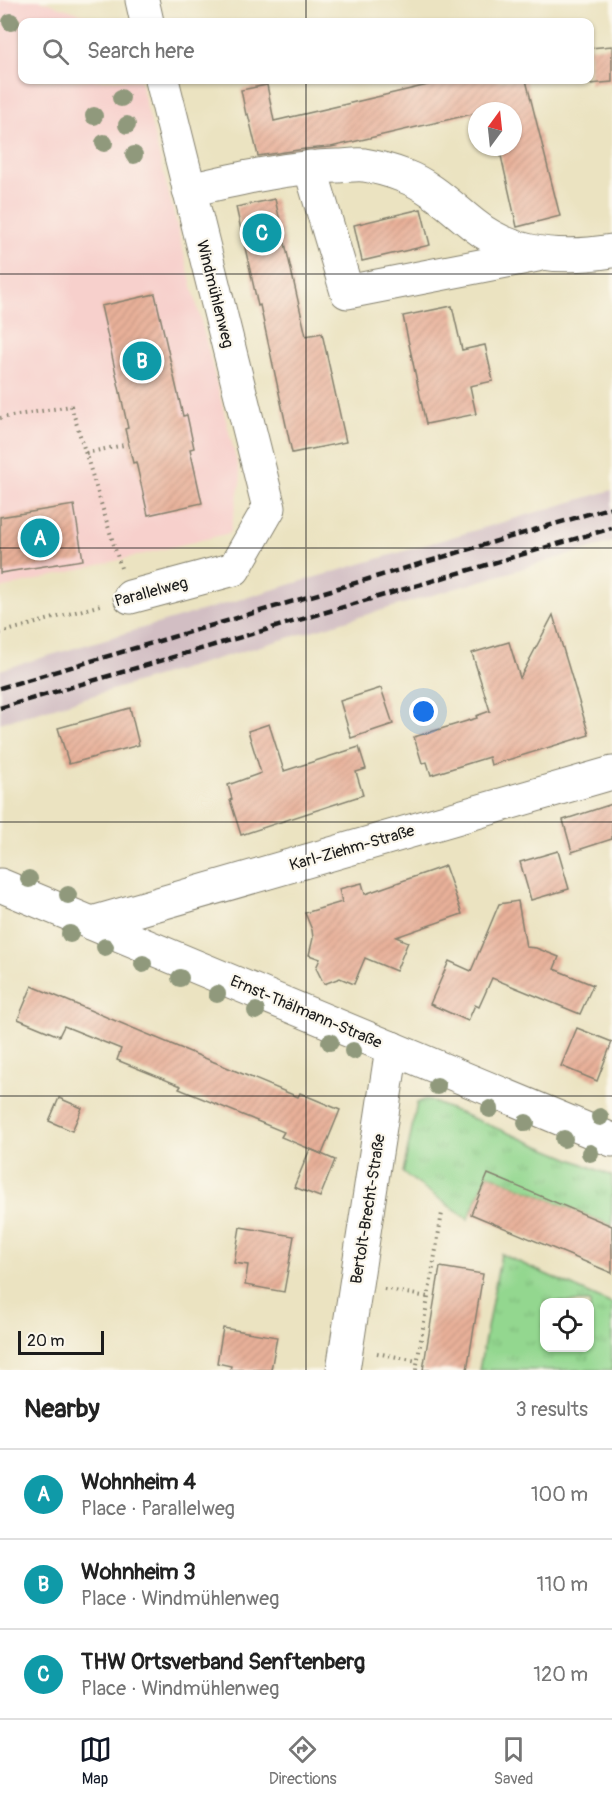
<!DOCTYPE html>
<html lang="en">
<head>
<meta charset="utf-8">
<style>
  :root { --surface:#fff; --page:#f2f2f2; --text:#222; --muted:#767676; --line:#e0e0e0; --accent:#111827 }
  body { margin:0; font-family:Pangolin,sans-serif; background:var(--page); color:var(--text) }
  .controls { position:absolute; right:18px; bottom:18px; display:grid; overflow:hidden; border-radius:12px; box-shadow:0 2px 4px #0004 }
  .controls button { width:54px; height:54px; display:grid; place-items:center; padding:0; border:0; border-bottom:2px solid var(--line); background:var(--surface); color:var(--text); font:30px sans-serif }
  .compass { position:absolute; left:468px; top:102px; width:54px; height:54px; border-radius:50%; background:var(--surface); box-shadow:0 2px 4px #0004; rotate:15deg }
  .scale { position:absolute; left:18px; bottom:15px; width:86px; box-sizing:border-box; padding-left:6px; border:3px solid #1c1c1c; border-top:0; font-size:16px; line-height:21px; white-space:nowrap; color:#1c1c1c; -webkit-text-stroke:4px #fbf7ec; paint-order:stroke }
  .you { position:absolute; left:424px; top:712px; width:21px; height:21px; margin:-15px; border:4px solid #fff; border-radius:50%; background:#1a73e8; box-shadow:0 0 0 9px #1a73e833 }
  .badge { display:grid; place-items:center; width:39px; height:39px; border-radius:50%; background:var(--accent); color:#fff; font-size:20px; font-weight:700 }
  .pin { position:absolute; translate:-50% -50%; border:3px solid #fff; box-shadow:0 2px 6px #0006 }
  .list { margin:0; padding:0; list-style:none }
  h2 { display:flex; justify-content:space-between; align-items:center; height:78px; margin:0; padding:0 24px; font-size:26px }
  h2 small { font-size:20px; font-weight:400; color:var(--muted) }
  .list li { display:grid; grid-template-columns:39px 1fr auto; gap:18px; align-items:center; box-sizing:border-box; height:90px; padding:0 24px; border-top:2px solid var(--line) }
  .list b { display:block; font-size:22px; white-space:nowrap }
  .list p { margin:0; font-size:20px; white-space:nowrap; color:var(--muted) }
  .list em { font-size:20px; font-style:normal; color:var(--muted) }
  .icon { flex:none; width:33px; height:33px; fill:none; stroke:currentColor; stroke-width:2; stroke-linecap:round; stroke-linejoin:round }
  .map { position:relative; flex:none; width:612px; height:1370px; overflow:hidden }
  .search { position:absolute; background:var(--surface); box-shadow:0 2px 4px #0004; left:18px; right:18px; top:18px; height:66px; display:flex; align-items:center; gap:15px; box-sizing:border-box; padding:0 21px; border-radius:12px; color:var(--muted); font-size:22px }
  .sheet { height:348px; background:var(--surface) }
  nav { display:flex; justify-content:space-around; align-items:center; box-sizing:border-box; height:84px; border-top:2px solid var(--line); background:var(--surface); font-size:16px; color:var(--muted) }
  nav a { display:grid; justify-items:center; gap:3px }
  nav .on { color:var(--accent) }
  .map>svg:first-child { display:block }
</style>
</head>
<body>
<div class="map">
<svg width="612" height="1370" viewBox="0 0 612 1370">
  <defs>
    <pattern id="grass-tufts" width="24" height="20" patternUnits="userSpaceOnUse" patternTransform="scale(1.5)"><rect width="24" height="20" fill="#93d78f"/><path d="M3 7l-1-3M5 7V3M7 7l1-3M15 17l-1-3M17 17v-4M19 17l1-3" fill="none" stroke="#7eb87b"/></pattern>
    <pattern id="building-hatch" width="6" height="6" patternUnits="userSpaceOnUse" patternTransform="scale(1.5)"><rect width="6" height="6" fill="#e8b099"/><path d="M-1 1l2-2M0 6l6-6M5 7l2-2" fill="none" stroke="#c69783"/></pattern>
  </defs>
  <rect width="100%" height="100%" fill="#fbf7ec"/>
  <filter id="ink" filterUnits="userSpaceOnUse"><feTurbulence type="fractalNoise" baseFrequency=".0167" numOctaves="2"/><feDisplacementMap in="SourceGraphic" scale="12" xChannelSelector="R" yChannelSelector="G"/><feConvolveMatrix kernelMatrix="1 2 1 2 8 2 1 2 1" color-interpolation-filters="sRGB"/></filter>
  <filter id="wash" filterUnits="userSpaceOnUse"><feTurbulence type="fractalNoise" baseFrequency=".008" numOctaves="4" result="noise"/><feDisplacementMap in="SourceGraphic" scale="24" xChannelSelector="R" yChannelSelector="G"/><feGaussianBlur stdDeviation="1.35" result="paint"/><feColorMatrix in="noise" values="0 0 0 0 0 0 0 0 0 0 0 0 0 0 0 0 0 1.4 0 .05"/><feComposite in="paint" operator="in"/></filter>
  <g filter="url(#wash)">
    <rect width="100%" height="100%" fill="#ebe3c1"/>
    <path fill="#f7d0cc" d="M 0,0 L 40,0 L 105,22 L 22,22 L 22,80 L 140,80 L 241,479 L 230,533 L 0,589 Z"/>
    <path fill="#d2bec3" d="M 612,490 L 612,542 L 0,723 L 0,670 Z"/>
    <g fill="url(#grass-tufts)" stroke="#587a56" stroke-width="1.5" fill-rule="evenodd">
      <path d="M 426,1099 L 612,1176 L 612,1226 L 488,1174 L 468,1219 L 403,1173 L 417,1103 Z"/>
      <path d="M 501,1254 L 612,1304 L 612,1370 L 479,1370 ZM 544,1302 L 590,1302 L 590,1348 L 544,1348 Z"/>
    </g>
    <g id="blocks">
      <g fill="url(#building-hatch)">
        <path d="M 612,46 L 612,82 L 590,84 L 590,48 Z"/>
        <path d="M 449,80 L 526,80 L 560,216 L 517,227 L 499,147 L 513,147 L 513,111 L 490,111 L 490,110 L 477,111 L 477,113 L 331,147 L 305,149 L 258,156 L 248,114 L 246,115 L 241,90 L 267,85 L 274,121 Z"/>
        <path d="M 275,199 L 306,336 L 322,333 L 346,442 L 292,453 L 260,305 L 258,306 L 236,207 Z"/>
        <path d="M 421,209 L 430,245 L 362,261 L 354,225 Z"/>
        <path d="M 155,294 L 183,416 L 187,415 L 194,448 L 190,449 L 202,503 L 148,515 L 136,462 L 133,463 L 125,429 L 128,428 L 101,306 Z"/>
        <path d="M 452,306 L 462,350 L 485,345 L 493,381 L 470,386 L 476,414 L 426,424 L 403,316 Z"/>
        <path d="M 74,505 L 83,560 L 0,573 L 0,517 Z"/>
        <path d="M 553,615 L 589,735 L 491,765 L 489,757 L 431,775 L 427,762 L 422,763 L 414,737 L 477,718 L 476,716 L 490,711 L 472,653 L 509,642 L 520,678 Z"/>
        <path d="M 381,688 L 393,724 L 351,738 L 340,701 Z"/>
        <path d="M 130,708 L 139,745 L 69,764 L 58,728 Z"/>
        <path d="M 269,724 L 284,771 L 359,747 L 366,769 L 356,772 L 363,795 L 241,835 L 230,800 L 232,799 L 228,785 L 261,773 L 248,731 Z"/>
        <path d="M 612,804 L 612,839 L 572,852 L 563,820 Z"/>
        <path d="M 558,851 L 569,889 L 531,900 L 520,862 Z"/>
        <path d="M 445,866 L 462,914 L 396,937 L 408,942 L 396,971 L 365,958 L 354,984 L 340,978 L 324,984 L 316,968 L 320,959 L 309,955 L 313,938 L 312,930 L 305,913 L 342,902 L 339,889 L 362,883 L 365,894 Z"/>
        <path d="M 518,901 L 526,947 L 536,948 L 559,957 L 554,969 L 593,985 L 580,1014 L 492,978 L 479,1007 L 475,1005 L 468,1021 L 430,1004 L 449,961 L 471,971 L 499,904 Z"/>
        <path d="M 32,986 L 298,1097 L 300,1093 L 340,1110 L 322,1154 L 281,1137 L 284,1132 L 179,1089 L 181,1086 L 117,1060 L 121,1049 L 64,1026 L 59,1036 L 18,1019 Z"/>
        <path d="M 577,1028 L 612,1042 L 597,1081 L 561,1066 Z"/>
        <path d="M 59,1098 L 82,1108 L 72,1131 L 49,1121 Z"/>
        <path d="M 310,1149 L 335,1160 L 320,1197 L 294,1187 Z"/>
        <path d="M 488,1174 L 612,1226 L 612,1273 L 471,1214 Z"/>
        <path d="M 240,1227 L 294,1236 L 284,1292 L 245,1285 L 248,1265 L 234,1263 Z"/>
        <path d="M 440,1267 L 483,1274 L 467,1370 L 423,1370 Z"/>
        <path d="M 223,1328 L 277,1337 L 271,1370 L 230,1370 L 231,1366 L 217,1363 Z"/>
      </g>
    </g>
  </g>
  <g filter="url(#ink)">
    <use href="#blocks" fill-opacity="0" stroke="#84806e" stroke-width="1.5"/>
    <g fill="none" stroke-linecap="round" stroke-linejoin="round">
      <g stroke="#84806e" stroke-width="35">
        <g id="minor">
          <path d="M 142,0 L 147,22"/>
          <path d="M 310,167 L 347,292 L 537,255"/>
          <path d="M 189,190 C 238,179 287,167 337,166 C 346,166 355,164 364,165 C 377,167 391,171 404,176 C 431,186 451,207 474,225 C 514,257 564,259 612,251"/>
          <path d="M 130,597 L 234,569 L 269,508 L 162,80"/>
          <path d="M 0,885 L 612,1140"/>
          <path d="M 92,923 L 612,773"/>
          <path d="M 343,1370 L 392,1048"/>
        </g>
      </g>
      <g stroke="#84806e" stroke-width="4" stroke-dasharray="1.5 4.5" stroke-linecap="butt">
        <path d="M 0,418 L 71,406 L 121,568"/>
        <path d="M 86,453 L 129,444"/>
        <path d="M 0,633 L 101,605"/>
        <path d="M 384,1289 L 428,1297"/>
        <path d="M 377,1353 L 417,1361"/>
        <path d="M 416,1370 L 442,1213"/>
      </g>
      <use href="#minor" stroke="#fff" stroke-width="33"/>
      <g stroke="#1c1c1c" stroke-width="4.5" stroke-dasharray="9 4.5" stroke-linecap="butt">
        <path d="M 0,688 L 612,507"/>
        <path d="M 0,708 L 612,528"/>
      </g>
    </g>
    <g fill="#90997c">
      <circle cx="11" cy="22" r="9"/>
      <circle cx="121" cy="98" r="9"/>
      <circle cx="94" cy="116" r="9"/>
      <circle cx="127" cy="125" r="9"/>
      <circle cx="104" cy="143" r="9"/>
      <circle cx="134" cy="155" r="9"/>
      <circle cx="29" cy="879" r="9"/>
      <circle cx="68" cy="895" r="9"/>
      <circle cx="70" cy="934" r="9"/>
      <circle cx="105" cy="947" r="9"/>
      <circle cx="143" cy="964" r="9"/>
      <circle cx="180" cy="978" r="9"/>
      <circle cx="217" cy="994" r="9"/>
      <circle cx="256" cy="1011" r="9"/>
      <circle cx="330" cy="1042" r="9"/>
      <circle cx="353" cy="1051" r="9"/>
      <circle cx="437" cy="1086" r="9"/>
      <circle cx="490" cy="1109" r="9"/>
      <circle cx="600" cy="1117" r="9"/>
      <circle cx="526" cy="1123" r="9"/>
      <circle cx="564" cy="1139" r="9"/>
      <circle cx="590" cy="1153" r="9"/>
    </g>
  </g>
  <path fill="none" stroke="#1c1c1c" stroke-width="1.5" stroke-opacity="0.55" d="M 306,0 L 306,22M 306,80 L 306,1370M 0,274 L 612,274M 0,548 L 612,548M 0,822 L 612,822M 0,1096 L 612,1096"/>
  <g text-anchor="middle" dominant-baseline="central" stroke-width="4.5" stroke-linejoin="round" paint-order="stroke">
    <g font-size="16" fill="#1c1c1c" stroke="#fbf7ec">
      <text transform="translate(215 294) rotate(76)">Windmühlenweg</text>
      <text transform="translate(151 592) rotate(-15)">Parallelweg</text>
      <text transform="translate(352 848) rotate(-16)">Karl-Ziehm-Straße</text>
      <text transform="translate(306 1012) rotate(23)">Ernst-Thälmann-Straße</text>
      <text transform="translate(368 1209) rotate(-81)">Bertolt-Brecht-Straße</text>
    </g>
  </g>
</svg>
<div class="controls">
<button><svg class="icon" aria-label="locate" viewBox="0 0 24 24"><circle cx="12" cy="12" r="6"/><path d="M12 2v4M12 18v4M2 12h4M18 12h4"/></svg></button>
</div>
<svg class="compass" viewBox="-18 -18 36 36"><path d="M0-13l5 13h-10z" fill="#e53935"/><path d="M0 13l5-13h-10z" fill="#767676"/></svg>
<div class="scale">20 m</div>
<div class="you"></div>
<div class="pin badge" style="left:40px;top:538px;background:#0f9aa8">A</div>
<div class="pin badge" style="left:142px;top:361px;background:#0f9aa8">B</div>
<div class="pin badge" style="left:262px;top:233px;background:#0f9aa8">C</div>
<div class="search"><svg class="icon" aria-label="search" viewBox="0 0 24 24"><circle cx="10" cy="10" r="6"/><path d="M15 15l6 6"/></svg>Search here</div>
</div>
<section class="sheet">
<h2>Nearby<small>3 results</small></h2>
<ul class="list">
<li><span class="badge" style="background:#0f9aa8">A</span><div><b>Wohnheim 4</b><p>Place · Parallelweg</p></div><em>100 m</em></li>
<li><span class="badge" style="background:#0f9aa8">B</span><div><b>Wohnheim 3</b><p>Place · Windmühlenweg</p></div><em>110 m</em></li>
<li><span class="badge" style="background:#0f9aa8">C</span><div><b>THW Ortsverband Senftenberg</b><p>Place · Windmühlenweg</p></div><em>120 m</em></li>
</ul>
</section>
<nav>
<a class="on"><svg class="icon" aria-label="map" viewBox="0 0 24 24"><path d="M3 6l6-2 6 2 6-2v14l-6 2-6-2-6 2zM9 4v14M15 6v14"/></svg>Map</a>
<a><svg class="icon" aria-label="directions" viewBox="0 0 24 24"><path d="M12 3l9 9-9 9-9-9zM9 14v-3h6M13 9l2 2-2 2"/></svg>Directions</a>
<a><svg class="icon" aria-label="saved" viewBox="0 0 24 24"><path d="M7 4h10v16l-5-4-5 4z"/></svg>Saved</a>
</nav>
</body>
</html>
